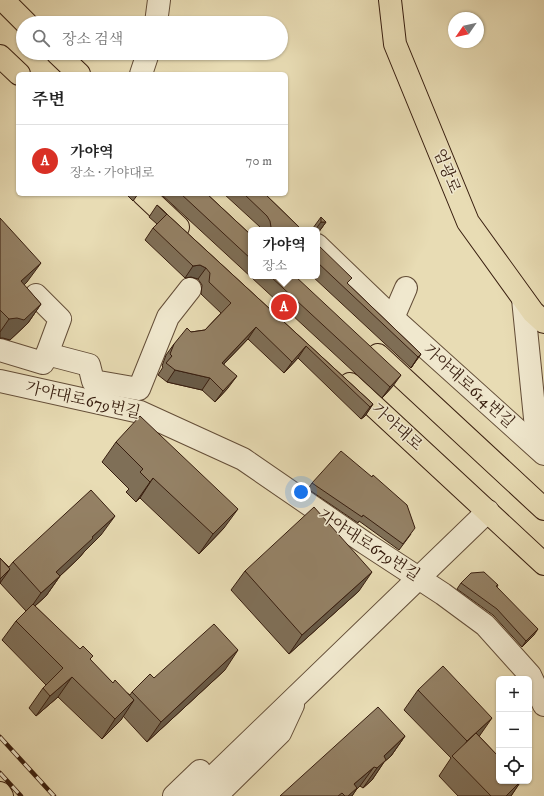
<!DOCTYPE html>
<html lang="ko">
<head>
<meta charset="utf-8">
<style>
  :root { --surface:#fff; --page:#f6f6f6; --text:#222; --muted:#767676; --line:#e0e0e0; --accent:#d93025 }
  body { margin:0; font-family:"IM FELL DW Pica","Noto Serif KR",serif; background:var(--page); color:var(--text) }
  .controls { position:absolute; right:12px; bottom:12px; display:grid; overflow:hidden; border-radius:6px; box-shadow:0 1px 3px #0004 }
  .controls button { width:36px; height:36px; display:grid; place-items:center; padding:0; border:0; border-bottom:1px solid var(--line); background:var(--surface); color:var(--text); font:20px sans-serif }
  .compass { position:absolute; left:448px; top:12px; width:36px; height:36px; border-radius:50%; background:var(--surface); box-shadow:0 1px 3px #0004; rotate:236deg }
  .you { position:absolute; left:301px; top:492px; width:14px; height:14px; margin:-10px; border:3px solid #fff; border-radius:50%; background:#1a73e8; box-shadow:0 0 0 6px #1a73e833 }
  .badge { display:grid; place-items:center; width:26px; height:26px; border-radius:50%; background:var(--accent); color:#fff; font-size:13px; font-weight:700 }
  .pin { position:absolute; translate:-50% -50%; border:2px solid #fff; box-shadow:0 1px 4px #0006 }
  .popup { position:absolute; left:248px; top:227px; width:72px; height:52px; box-sizing:border-box; display:grid; place-content:center; border-radius:6px; background:var(--surface); filter:drop-shadow(0 1px 3px #0005); font-size:13px; white-space:nowrap; color:var(--muted) }
  .popup b { font-size:15px; color:var(--text) }
  .popup::after { content:''; position:absolute; left:50%; top:100%; margin-left:-8px; border:8px solid transparent; border-top-color:var(--surface) }
  .list { margin:0; padding:0; list-style:none }
  h2 { display:flex; justify-content:space-between; align-items:center; height:52px; margin:0; padding:0 16px; font-size:17px }
  h2 small { font-size:13px; font-weight:400; color:var(--muted) }
  .list li { display:grid; grid-template-columns:26px 1fr auto; gap:12px; align-items:center; box-sizing:border-box; height:72px; padding:0 16px; border-top:1px solid var(--line) }
  .list b { display:block; font-size:15px; white-space:nowrap }
  .list p { margin:0; font-size:13px; white-space:nowrap; color:var(--muted) }
  .list em { font-size:13px; font-style:normal; color:var(--muted) }
  .icon { flex:none; width:22px; height:22px; fill:none; stroke:currentColor; stroke-width:2; stroke-linecap:round; stroke-linejoin:round }
  .map { position:relative; flex:none; width:544px; height:796px; overflow:hidden }
  .search { position:absolute; background:var(--surface); box-shadow:0 1px 3px #0004; left:16px; top:16px; width:272px; height:44px; display:flex; align-items:center; gap:10px; box-sizing:border-box; padding:0 14px; border-radius:22px; color:var(--muted); font-size:15px }
  .panel { position:absolute; background:var(--surface); box-shadow:0 1px 3px #0004; left:16px; top:72px; width:272px; height:124px; border-radius:6px }
  .map>svg:first-child { display:block }
</style>
</head>
<body>
<div class="map">
<svg width="544" height="796" viewBox="0 0 544 796">
  <rect width="100%" height="100%" fill="#e8dcb4"/>
  <filter id="stains"><feTurbulence type="fractalNoise" baseFrequency=".005" numOctaves="4"/><feColorMatrix values="0 0 0 0 .2 0 0 0 0 .09 0 0 0 0 .02 0 0 0 .5 -.17"/></filter>
  <radialGradient id="worn" r=".72"><stop offset=".6" stop-color="#630" stop-opacity="0"/><stop offset="1" stop-color="#630" stop-opacity=".3"/></radialGradient>
  <g fill="none" stroke-linecap="round" stroke-linejoin="round">
    <g stroke="#644e38" stroke-width="24">
      <g id="minor">
        <path d="M 156,23 L 159,0"/>
        <path d="M 141,74 L 148,53"/>
        <path d="M 317,245 L 393,318 L 544,454"/>
        <path d="M 36,295 L 60,319 L 47,354"/>
        <path d="M 523,299 L 538,448"/>
        <path d="M 393,318 L 406,288"/>
        <path d="M 0,350 L 43,363 L 47,354 L 89,365 L 93,381 L 139,389 L 168,317 L 190,289"/>
        <path d="M 0,381 L 140,412 L 243,459 L 365,543 L 443,594 L 485,625 L 530,675 L 544,705"/>
        <path d="M 174,796 L 200,771"/>
        <path d="M 193,796 L 488,511"/>
        <path d="M 216,796 L 280,733 L 293,705"/>
      </g>
    </g>
    <g stroke="#381e0f" stroke-width="24">
      <g id="major">
        <path d="M 3,0 L 26,23"/>
        <path d="M 390,0 L 395,44 L 468,222 L 533,312 L 544,322"/>
        <path d="M 57,53 L 79,74"/>
        <path d="M 0,56 L 19,74"/>
        <path d="M 143,194 L 178,227"/>
        <path d="M 378,355 L 544,509"/>
        <path d="M 350,384 L 544,564"/>
        <path d="M 0,793 L 2,796"/>
      </g>
    </g>
    <use href="#minor" stroke="#f0e8ce" stroke-width="22"/>
    <use href="#major" stroke="#e8dcb4" stroke-width="22"/>
    <g stroke="#381e0f" stroke-width="4.5">
      <g id="rail">
        <path d="M 0,737 L 54,796"/>
        <path d="M 0,773 L 21,796"/>
      </g>
    </g>
    <use href="#rail" stroke="#f0e8ce" stroke-width="3" stroke-dasharray="9" stroke-linecap="butt"/>
  </g>
  <g fill="#7f6f57" stroke="#381e0f">
    <path d="M 126,194 L 138,194 L 133,201 Z"/>
    <path d="M 161,194 L 207,194 L 251,235 L 251,276 L 295,276 L 393,386 L 382,398 Z"/>
    <path d="M 224,194 L 265,194 L 300,228 L 304,230 L 262,230 L 260,227 Z"/>
    <path d="M 157,205 L 373,404 L 365,416 L 361,419 L 298,358 L 284,373 L 248,339 L 224,364 L 228,388 L 215,402 L 202,390 L 167,382 L 158,375 L 163,367 L 162,366 L 166,355 L 174,344 L 191,332 L 205,330 L 221,313 L 201,294 L 202,285 L 198,279 L 191,277 L 185,278 L 145,240 L 153,228 L 157,224 L 149,217 Z"/>
    <path d="M 321,217 L 326,222 L 318,233 L 317,233 L 317,230 L 313,230 L 313,228 Z"/>
    <path d="M 0,218 L 27,282 L 24,285 L 41,304 L 28,323 L 10,340 L 3,338 L 0,338 Z"/>
    <path d="M 317,244 L 348,284 L 421,354 L 411,368 L 312,276 L 317,276 Z"/>
    <path d="M 116,442 L 224,528 L 199,554 L 140,498 L 136,502 L 126,492 L 129,489 L 102,462 Z"/>
    <path d="M 312,483 L 411,534 L 399,550 L 359,521 L 358,523 L 308,489 Z"/>
    <path d="M 101,535 L 84,552 L 79,558 L 60,576 L 46,596 L 35,606 L 113,683 L 130,695 L 132,692 L 154,678 L 225,670 L 147,742 L 123,716 L 121,720 L 102,739 L 58,697 L 36,716 L 29,708 L 43,688 L 46,685 L 2,640 L 16,621 L 26,611 L 0,583 L 0,558 L 9,567 L 13,562 Z"/>
    <path d="M 245,571 L 359,591 L 289,654 L 231,590 Z"/>
    <path d="M 461,583 L 498,585 L 497,587 L 534,635 L 522,647 L 493,615 L 457,589 Z"/>
    <path d="M 418,690 L 479,736 L 521,781 L 511,796 L 458,796 L 439,776 L 451,758 L 404,710 Z"/>
    <path d="M 405,736 L 391,756 L 384,762 L 372,780 L 363,788 L 360,786 L 356,790 L 352,796 L 280,796 Z"/>
  </g>
  <g fill="#685a47" stroke="#381e0f">
    <path d="M 321,222 L 326,222 L 318,233 L 317,233 L 317,230 L 315,230 Z"/>
    <path d="M 41,263 L 27,282 L 7,301 L 21,281 Z"/>
    <path d="M 200,265 L 206,268 L 198,279 L 191,277 L 185,278 L 193,266 Z"/>
    <path d="M 41,304 L 28,323 L 10,340 L 3,338 L 0,338 L 0,332 L 9,319 Z"/>
    <path d="M 256,327 L 248,339 L 214,374 L 222,363 Z"/>
    <path d="M 306,346 L 298,358 L 284,373 L 292,362 Z"/>
    <path d="M 421,354 L 413,365 L 411,368 L 418,357 Z"/>
    <path d="M 175,370 L 210,378 L 202,390 L 167,382 Z"/>
    <path d="M 401,375 L 393,386 L 382,398 L 390,387 Z"/>
    <path d="M 237,376 L 228,388 L 215,402 L 223,391 Z"/>
    <path d="M 373,404 L 365,416 L 361,419 L 370,407 Z"/>
    <path d="M 153,478 L 140,498 L 136,502 L 150,482 Z"/>
    <path d="M 238,509 L 224,528 L 199,554 L 213,534 Z"/>
    <path d="M 115,516 L 101,535 L 84,552 L 79,558 L 43,592 L 56,572 L 92,537 Z"/>
    <path d="M 10,569 L 0,583 L 0,579 Z"/>
    <path d="M 372,572 L 359,591 L 289,654 L 302,635 Z"/>
    <path d="M 60,576 L 46,596 L 27,613 L 41,593 Z"/>
    <path d="M 538,629 L 534,635 L 522,647 L 526,641 Z"/>
    <path d="M 238,650 L 225,670 L 147,742 L 161,722 Z"/>
    <path d="M 72,677 L 58,697 L 36,716 L 50,696 Z"/>
    <path d="M 134,700 L 121,720 L 102,739 L 115,719 Z"/>
    <path d="M 492,718 L 478,738 L 455,759 L 467,741 Z"/>
    <path d="M 405,736 L 391,756 L 384,762 L 372,780 L 363,788 L 377,768 L 384,756 Z"/>
    <path d="M 374,767 L 360,786 L 356,790 L 352,796 L 346,796 L 354,784 Z"/>
    <path d="M 521,781 L 511,796 L 506,796 Z"/>
  </g>
  <g fill="#948165" stroke="#381e0f">
    <path d="M 181,194 L 207,194 L 251,235 L 251,259 Z"/>
    <path d="M 244,194 L 265,194 L 300,228 L 304,230 L 270,230 L 271,227 L 270,221 L 267,216 Z"/>
    <path d="M 157,205 L 373,404 L 370,407 L 306,346 L 292,362 L 256,327 L 222,363 L 237,376 L 223,391 L 210,378 L 175,370 L 166,363 L 172,356 L 170,354 L 174,344 L 187,328 L 191,332 L 205,330 L 231,303 L 209,282 L 210,273 L 206,268 L 200,265 L 193,266 L 153,228 L 167,214 Z"/>
    <path d="M 321,217 L 326,222 L 321,222 Z"/>
    <path d="M 0,218 L 41,263 L 21,281 L 41,304 L 24,320 L 17,318 L 9,319 L 0,310 Z"/>
    <path d="M 317,244 L 352,278 L 347,283 L 421,354 L 418,357 L 317,262 Z"/>
    <path d="M 270,276 L 295,276 L 401,375 L 390,387 Z"/>
    <path d="M 140,416 L 238,509 L 213,534 L 153,478 L 150,482 L 140,472 L 143,469 L 116,442 Z"/>
    <path d="M 341,451 L 372,477 L 373,475 L 407,505 L 415,528 L 403,544 L 363,515 L 362,517 L 312,483 Z"/>
    <path d="M 91,490 L 115,516 L 92,537 L 93,538 L 56,572 L 60,576 L 41,593 L 13,562 Z"/>
    <path d="M 314,507 L 372,572 L 302,635 L 245,571 Z"/>
    <path d="M 0,558 L 10,569 L 0,579 Z"/>
    <path d="M 484,572 L 498,585 L 496,586 L 538,629 L 526,641 L 497,609 L 461,583 L 471,573 Z"/>
    <path d="M 33,604 L 80,649 L 83,646 L 93,656 L 90,659 L 113,683 L 115,680 L 134,700 L 115,719 L 72,677 L 50,696 L 43,688 L 63,668 L 16,621 Z"/>
    <path d="M 214,624 L 238,650 L 161,722 L 132,692 L 150,674 L 154,678 Z"/>
    <path d="M 443,666 L 492,718 L 467,741 L 418,690 Z"/>
    <path d="M 378,707 L 405,736 L 384,756 L 386,760 L 377,768 L 374,767 L 354,784 L 357,788 L 348,796 L 345,796 L 342,793 L 338,796 L 280,796 Z"/>
    <path d="M 476,733 L 499,757 L 499,781 L 521,781 L 506,796 L 491,796 L 452,756 Z"/>
  </g>
  <g text-anchor="middle" dominant-baseline="central" stroke-width="3" stroke-linejoin="round" paint-order="stroke">
    <g font-size="16" fill="#381e0f" stroke="#f0e8ce">
      <text transform="translate(447 171) rotate(68)">엄광로</text>
      <text transform="translate(469 386) rotate(42)">가야대로614번길</text>
      <text transform="translate(83 400) rotate(13)">가야대로679번길</text>
      <text transform="translate(397 427) rotate(42)">가야대로</text>
      <text transform="translate(369 545) rotate(33)">가야대로679번길</text>
    </g>
  </g>
  <rect width="100%" height="100%" filter="url(#stains)"/>
  <rect width="100%" height="100%" fill="url(#worn)"/>
</svg>
<div class="controls">
<button>+</button>
<button>−</button>
<button><svg class="icon" aria-label="locate" viewBox="0 0 24 24"><circle cx="12" cy="12" r="6"/><path d="M12 2v4M12 18v4M2 12h4M18 12h4"/></svg></button>
</div>
<svg class="compass" viewBox="-18 -18 36 36"><path d="M0-13l5 13h-10z" fill="#e53935"/><path d="M0 13l5-13h-10z" fill="#767676"/></svg>
<div class="you"></div>
<div class="pin badge" style="left:284px;top:307px">A</div>
<div class="popup"><b>가야역</b>장소</div>
<div class="search"><svg class="icon" aria-label="search" viewBox="0 0 24 24"><circle cx="10" cy="10" r="6"/><path d="M15 15l6 6"/></svg>장소 검색</div>
<section class="panel">
<h2>주변<small></small></h2>
<ul class="list">
<li><span class="badge">A</span><div><b>가야역</b><p>장소 · 가야대로</p></div><em>70 m</em></li>
</ul>
</section>
</div>
</body>
</html>
